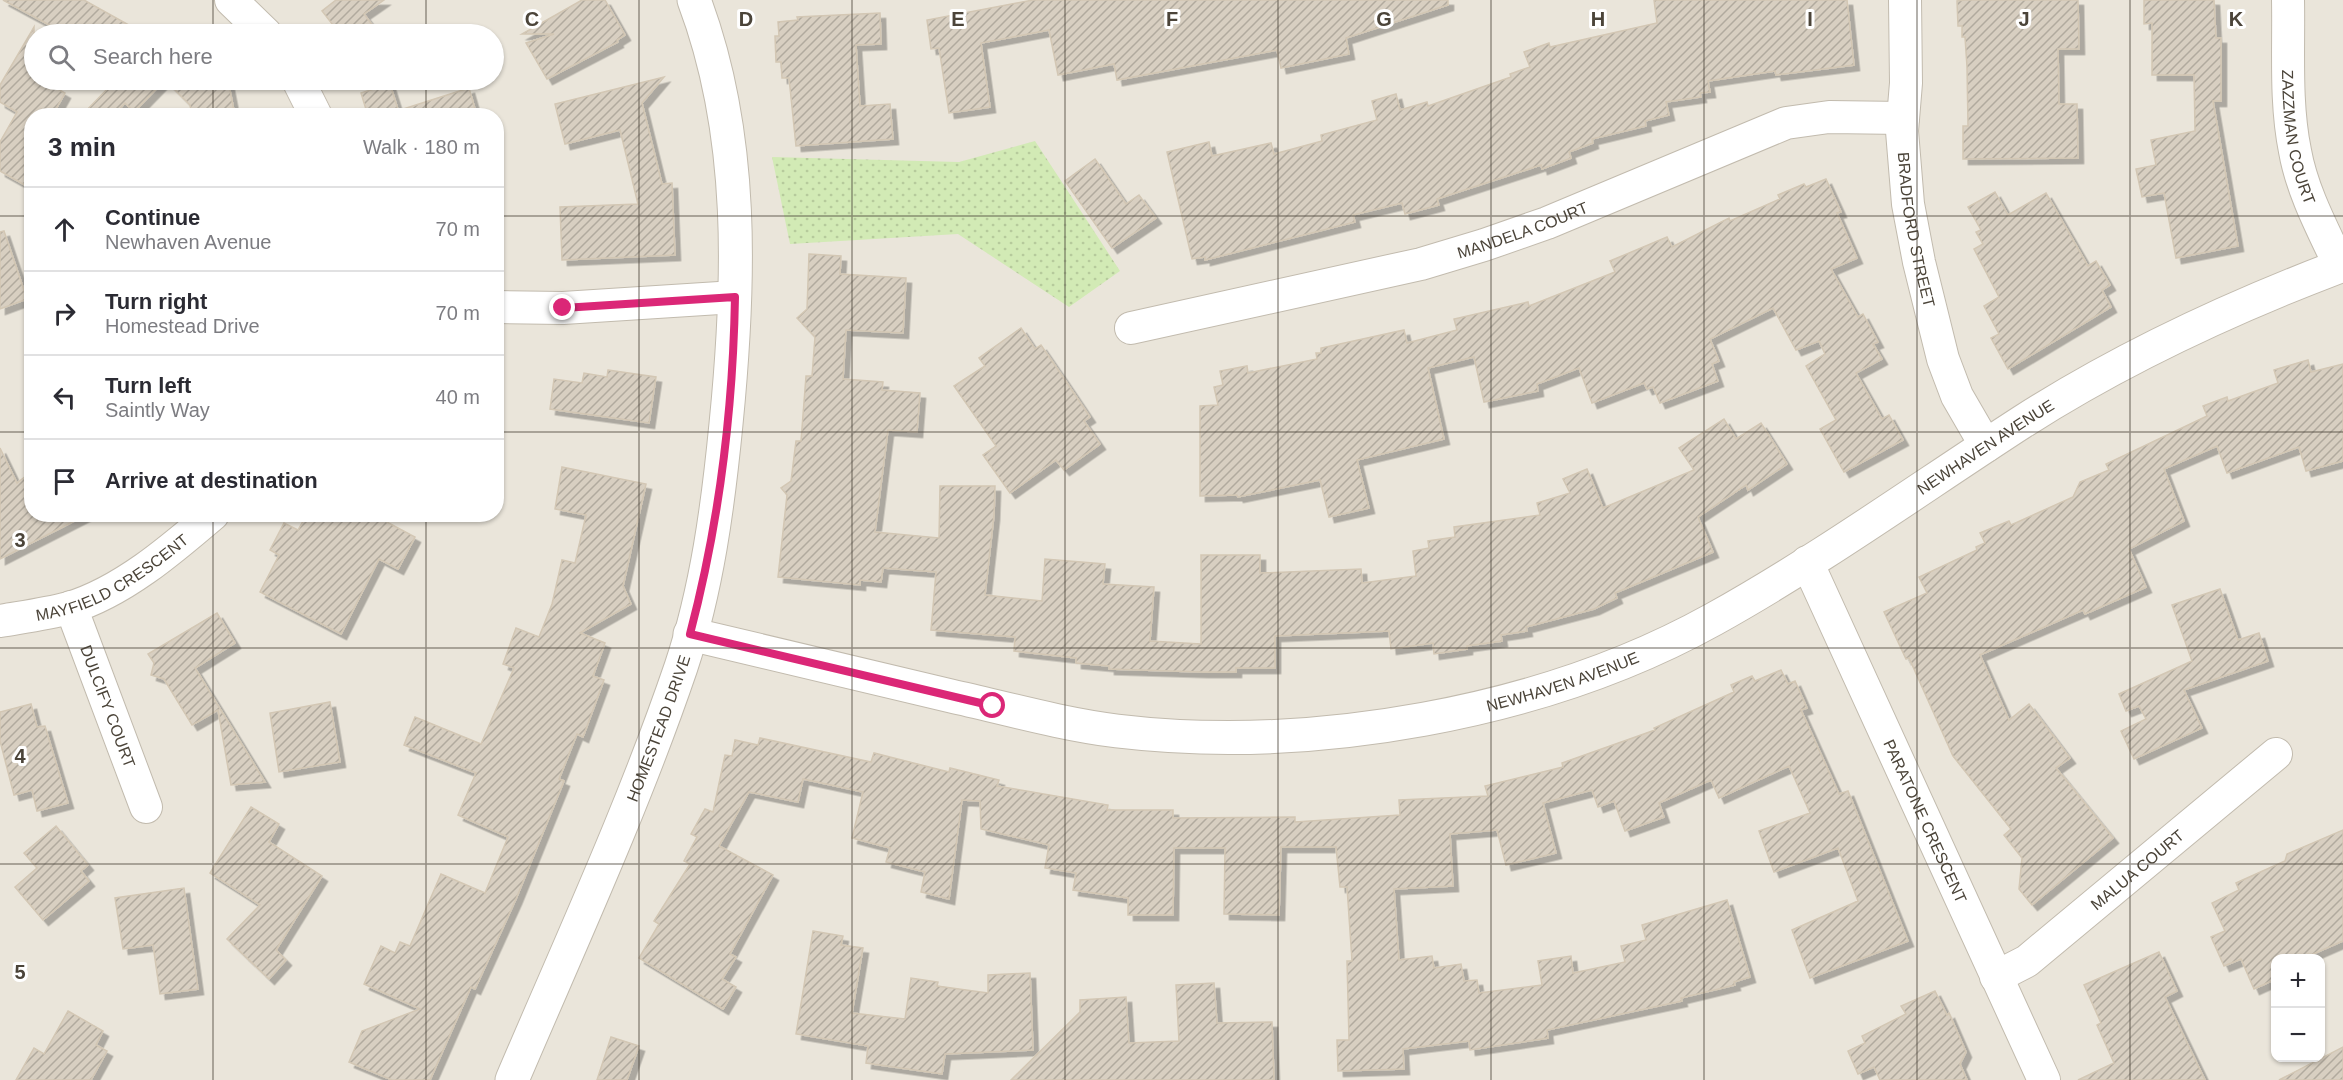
<!DOCTYPE html>
<html lang="en">
<head>
<meta charset="utf-8">
<style>
  :root { --surface:#fff; --page:#f2f2f3; --text:#2b2b33; --muted:#7c7c81; --line:#e1e1e2 }
  body { margin:0; font-family:Helvetica,sans-serif; background:var(--page); color:var(--text) }
  .controls { position:absolute; right:18px; bottom:18px; display:grid; overflow:hidden; border-radius:12px; box-shadow:0 2px 4px #0004 }
  .controls button { width:54px; height:54px; display:grid; place-items:center; padding:0; border:0; border-bottom:2px solid var(--line); background:var(--surface); color:var(--text); font:30px sans-serif }
  .stop { position:absolute; width:18px; height:18px; margin:-14px; border:4px solid #db2777; border-radius:50%; background:#fff }
  .stop.end { background:#db2777; border-color:#fff; box-shadow:0 2px 6px #0008 }
  .list { margin:0; padding:0; list-style:none }
  h2 { display:flex; justify-content:space-between; align-items:center; height:78px; margin:0; padding:0 24px; font-size:26px }
  h2 small { font-size:20px; font-weight:400; color:var(--muted) }
  .list li { display:grid; grid-template-columns:39px 1fr auto; gap:18px; align-items:center; box-sizing:border-box; height:84px; padding:0 24px; border-top:2px solid var(--line) }
  .list b { display:block; font-size:22px; white-space:nowrap }
  .list p { margin:0; font-size:20px; white-space:nowrap; color:var(--muted) }
  .list em { font-size:20px; font-style:normal; color:var(--muted) }
  .icon { flex:none; width:33px; height:33px; fill:none; stroke:currentColor; stroke-width:2; stroke-linecap:round; stroke-linejoin:round }
  .map { position:relative; flex:none; width:2343px; height:1080px; overflow:hidden }
  .search { position:absolute; background:var(--surface); box-shadow:0 2px 4px #0004; left:24px; top:24px; width:480px; height:66px; display:flex; align-items:center; gap:15px; box-sizing:border-box; padding:0 21px; border-radius:33px; color:var(--muted); font-size:22px }
  .panel { position:absolute; background:var(--surface); box-shadow:0 2px 4px #0004; left:24px; top:108px; width:480px; height:414px; border-radius:24px }
  .map>svg:first-child { display:block }
</style>
</head>
<body>
<div class="map">
<svg width="2343" height="1080" viewBox="0 0 2343 1080">
  <defs>
    <pattern id="park-dots" width="8" height="8" patternUnits="userSpaceOnUse" patternTransform="scale(1.5)"><rect width="8" height="8" fill="#d2eab5"/><path d="M2 2h.1M6 6h.1" fill="none" stroke="#b6ca9c" stroke-width="1.8" stroke-linecap="round"/></pattern>
    <pattern id="building-hatch" width="6" height="6" patternUnits="userSpaceOnUse" patternTransform="scale(1.5)"><rect width="6" height="6" fill="#d8cfc1"/><path d="M-1 1l2-2M0 6l6-6M5 7l2-2" fill="none" stroke="#b1aa9e"/></pattern>
    <filter id="shadow"><feDropShadow dx="5.5" dy="5.5" stdDeviation="0" flood-color="#0004"/></filter>
  </defs>
  <rect width="100%" height="100%" fill="#f6f3ec"/>
  <path fill="#eae5da" fill-rule="evenodd" d="M 0,0 L 2343,0 L 2343,1080 L 0,1080 ZM 34,34 L 494,34 L 494,80 L 34,80 ZM 32,116 L 496,116 L 496,514 L 32,514 ZM 2276,958 L 2320,958 L 2320,1058 L 2276,1058 Z"/>
  <path fill="url(#park-dots)" d="M 1035,141 L 1120,271 L 1069,307 L 958,234 L 790,244 L 772,157 L 959,162 Z"/>
  <g fill="url(#building-hatch)" stroke="#d3c7b4" stroke-width="1.5" filter="url(#shadow)">
    <path d="M 3,0 L 84,0 L 145,34 L 66,34 Z"/>
    <path d="M 336,0 L 384,0 L 364,14 L 379,34 L 340,34 L 322,11 Z"/>
    <path d="M 582,0 L 605,0 L 625,35 L 617,40 L 618,42 L 547,79 L 526,43 L 554,34 L 522,34 Z"/>
    <path d="M 1033,0 L 1448,0 L 1448,5 L 1346,38 L 1349,54 L 1281,68 L 1277,50 L 1117,80 L 1114,64 L 1058,75 L 1049,30 L 981,43 L 990,107 L 949,113 L 939,48 L 931,49 L 927,20 Z"/>
    <path d="M 1654,0 L 1847,0 L 1854,65 L 1776,75 L 1775,71 L 1708,81 L 1710,92 L 1700,93 L 1701,97 L 1666,102 L 1669,115 L 1645,121 L 1646,126 L 1592,139 L 1593,143 L 1569,152 L 1571,158 L 1542,169 L 1541,165 L 1437,199 L 1439,205 L 1405,214 L 1402,203 L 1353,215 L 1355,222 L 1205,260 L 1205,257 L 1192,259 L 1167,152 L 1209,142 L 1212,156 L 1271,143 L 1274,154 L 1322,141 L 1321,135 L 1377,120 L 1372,101 L 1396,94 L 1400,110 L 1427,102 L 1428,106 L 1511,77 L 1510,74 L 1530,67 L 1524,52 L 1549,43 L 1550,47 L 1657,23 Z"/>
    <path d="M 1965,0 L 2078,0 L 2079,49 L 2058,49 L 2059,104 L 2077,104 L 2078,158 L 1963,159 L 1963,126 L 1968,126 L 1967,67 L 1965,37 L 1962,37 L 1962,26 L 1958,26 L 1957,1 Z"/>
    <path d="M 2144,0 L 2214,0 L 2216,38 L 2221,38 L 2221,101 L 2213,101 L 2238,246 L 2176,258 L 2164,193 L 2142,197 L 2136,169 L 2156,165 L 2151,140 L 2195,131 L 2194,75 L 2152,75 L 2152,23 L 2144,24 Z"/>
    <path d="M 880,13 L 881,44 L 856,45 L 860,106 L 890,104 L 893,139 L 796,146 L 789,78 L 782,78 L 781,62 L 776,62 L 775,36 L 779,36 L 778,22 L 798,20 L 797,17 Z"/>
    <path d="M 34,27 L 34,80 L 42,80 L 65,93 L 52,116 L 32,116 L 32,189 L 0,171 L 0,142 L 17,112 L 0,102 L 0,85 Z"/>
    <path d="M 664,77 L 642,103 L 662,184 L 672,183 L 675,255 L 562,260 L 560,207 L 638,204 L 620,130 L 565,144 L 555,104 Z"/>
    <path d="M 116,80 L 228,80 L 235,116 L 192,116 L 190,105 L 165,80 L 134,112 L 125,103 L 113,116 L 81,116 Z"/>
    <path d="M 390,84 L 400,116 L 368,116 L 361,93 Z"/>
    <path d="M 469,88 L 477,116 L 401,116 L 400,110 Z"/>
    <path d="M 1095,159 L 1126,204 L 1139,195 L 1156,218 L 1112,248 L 1065,181 Z"/>
    <path d="M 1826,179 L 1841,212 L 1837,213 L 1857,258 L 1831,269 L 1858,317 L 1863,314 L 1878,342 L 1873,344 L 1882,359 L 1856,373 L 1882,419 L 1889,415 L 1903,440 L 1844,472 L 1820,429 L 1836,420 L 1806,366 L 1825,354 L 1819,341 L 1796,350 L 1773,308 L 1710,339 L 1719,361 L 1712,364 L 1718,381 L 1660,403 L 1653,387 L 1647,389 L 1644,383 L 1592,403 L 1579,368 L 1537,384 L 1538,391 L 1484,402 L 1474,357 L 1428,368 L 1444,439 L 1357,460 L 1369,508 L 1329,517 L 1320,480 L 1238,497 L 1237,495 L 1200,496 L 1200,406 L 1218,405 L 1214,387 L 1223,385 L 1220,371 L 1247,366 L 1248,373 L 1317,359 L 1316,353 L 1321,353 L 1321,348 L 1404,330 L 1407,343 L 1457,330 L 1454,319 L 1528,302 L 1529,306 L 1615,272 L 1610,261 L 1667,237 L 1672,247 L 1729,218 L 1730,221 L 1780,199 L 1778,195 L 1804,184 L 1806,187 Z"/>
    <path d="M 1995,192 L 2008,215 L 2046,193 L 2088,266 L 2096,261 L 2110,285 L 2102,290 L 2111,307 L 2008,369 L 1991,338 L 1999,334 L 1984,306 L 1999,297 L 1974,249 L 1983,244 L 1976,232 L 1981,230 L 1968,207 Z"/>
    <path d="M 4,231 L 27,299 L 0,309 L 0,232 Z"/>
    <path d="M 809,254 L 841,256 L 840,274 L 906,278 L 903,333 L 846,330 L 843,379 L 883,382 L 882,390 L 920,393 L 917,432 L 888,430 L 875,532 L 939,538 L 940,486 L 995,486 L 994,515 L 985,595 L 1042,601 L 1045,559 L 1105,564 L 1103,584 L 1154,587 L 1150,641 L 1201,644 L 1201,555 L 1260,555 L 1260,573 L 1361,569 L 1362,583 L 1416,576 L 1413,551 L 1429,548 L 1428,541 L 1455,537 L 1454,527 L 1540,515 L 1537,503 L 1570,493 L 1563,479 L 1587,469 L 1603,508 L 1694,470 L 1679,448 L 1724,419 L 1736,439 L 1761,423 L 1787,464 L 1748,490 L 1746,485 L 1698,517 L 1713,552 L 1615,593 L 1617,598 L 1594,609 L 1526,627 L 1527,631 L 1501,635 L 1502,641 L 1467,646 L 1467,649 L 1434,654 L 1433,643 L 1391,649 L 1389,631 L 1275,636 L 1275,668 L 1236,668 L 1236,672 L 1202,672 L 1109,669 L 1109,666 L 1076,663 L 1076,658 L 1014,651 L 1015,637 L 931,630 L 936,572 L 883,568 L 881,582 L 860,580 L 860,585 L 778,577 L 787,495 L 781,488 L 791,481 L 796,441 L 801,441 L 806,376 L 812,376 L 815,337 L 797,318 L 807,309 Z"/>
    <path d="M 1021,328 L 1035,349 L 1041,345 L 1063,377 L 1090,417 L 1084,421 L 1100,444 L 1064,470 L 1056,460 L 1010,493 L 983,455 L 996,446 L 954,386 L 985,366 L 979,358 Z"/>
    <path d="M 2308,360 L 2311,372 L 2343,364 L 2343,461 L 2306,471 L 2299,447 L 2227,473 L 2217,446 L 2164,469 L 2184,521 L 2129,549 L 2146,587 L 2085,614 L 2083,610 L 1980,655 L 2009,720 L 2029,704 L 2070,758 L 2056,768 L 2113,838 L 2032,905 L 2019,889 L 2022,858 L 2004,835 L 2011,829 L 1953,756 L 1909,658 L 1906,659 L 1884,612 L 1927,593 L 1919,577 L 1977,550 L 1976,547 L 1985,543 L 1980,533 L 2009,521 L 2011,525 L 2073,497 L 2080,482 L 2109,470 L 2106,464 L 2207,416 L 2203,406 L 2227,397 L 2228,401 L 2278,383 L 2274,370 Z"/>
    <path d="M 608,370 L 656,377 L 649,423 L 550,409 L 554,379 L 582,383 L 584,373 L 607,377 Z"/>
    <path d="M 0,448 L 17,483 L 32,471 L 32,514 L 88,514 L 0,559 Z"/>
    <path d="M 562,467 L 646,484 L 623,586 L 631,604 L 580,633 L 605,643 L 593,676 L 604,680 L 583,737 L 577,734 L 559,779 L 564,781 L 516,899 L 475,989 L 471,987 L 430,1080 L 392,1080 L 349,1062 L 362,1031 L 420,1009 L 364,984 L 381,946 L 395,953 L 400,942 L 410,946 L 441,874 L 485,893 L 508,837 L 458,815 L 476,773 L 404,745 L 415,717 L 481,744 L 514,668 L 503,664 L 516,628 L 539,637 L 552,604 L 562,560 L 575,563 L 586,515 L 555,509 Z"/>
    <path d="M 307,514 L 372,514 L 415,537 L 398,569 L 379,559 L 341,634 L 260,592 L 279,555 L 270,550 L 284,523 L 298,530 Z"/>
    <path d="M 2220,589 L 2238,640 L 2259,633 L 2268,661 L 2184,690 L 2202,728 L 2134,759 L 2121,731 L 2146,719 L 2139,706 L 2126,711 L 2119,694 L 2192,661 L 2172,605 Z"/>
    <path d="M 217,613 L 235,643 L 195,668 L 265,782 L 231,785 L 218,710 L 192,725 L 164,679 L 151,675 L 154,663 L 148,654 Z"/>
    <path d="M 1781,670 L 1788,684 L 1795,681 L 1807,708 L 1801,710 L 1839,794 L 1848,791 L 1908,941 L 1810,978 L 1792,930 L 1858,901 L 1838,848 L 1774,872 L 1759,831 L 1810,813 L 1789,766 L 1719,798 L 1711,780 L 1659,803 L 1664,817 L 1625,831 L 1614,801 L 1598,807 L 1592,790 L 1543,803 L 1556,853 L 1506,865 L 1497,830 L 1450,834 L 1453,886 L 1394,889 L 1399,960 L 1432,956 L 1434,968 L 1461,964 L 1464,981 L 1477,980 L 1479,993 L 1542,985 L 1538,961 L 1571,956 L 1573,973 L 1625,962 L 1621,946 L 1646,940 L 1642,925 L 1727,900 L 1750,977 L 1734,982 L 1735,985 L 1681,998 L 1682,1001 L 1547,1030 L 1548,1038 L 1470,1050 L 1469,1041 L 1403,1049 L 1404,1069 L 1338,1071 L 1337,1040 L 1349,1040 L 1347,961 L 1352,961 L 1347,887 L 1340,887 L 1336,847 L 1281,847 L 1279,915 L 1224,914 L 1225,848 L 1174,848 L 1173,915 L 1128,915 L 1128,898 L 1073,890 L 1076,873 L 1045,868 L 1049,845 L 981,829 L 980,801 L 962,800 L 949,899 L 921,892 L 925,872 L 886,862 L 890,848 L 852,838 L 863,792 L 803,779 L 798,802 L 749,792 L 719,846 L 773,875 L 730,954 L 736,957 L 722,979 L 736,987 L 723,1009 L 639,958 L 659,924 L 654,921 L 690,864 L 684,861 L 697,837 L 691,834 L 705,809 L 713,812 L 725,755 L 732,756 L 735,740 L 758,745 L 760,738 L 871,762 L 874,753 L 949,772 L 950,768 L 999,780 L 997,786 L 1108,805 L 1107,810 L 1173,810 L 1173,818 L 1295,817 L 1295,822 L 1400,815 L 1399,800 L 1488,796 L 1485,786 L 1563,767 L 1562,763 L 1655,730 L 1654,728 L 1734,692 L 1731,685 L 1752,676 L 1755,681 Z"/>
    <path d="M 330,702 L 340,762 L 279,772 L 270,713 Z"/>
    <path d="M 31,704 L 37,727 L 45,726 L 68,803 L 37,811 L 32,790 L 14,795 L 0,741 L 0,712 Z"/>
    <path d="M 251,807 L 279,824 L 269,842 L 322,876 L 276,950 L 286,960 L 269,979 L 227,939 L 260,905 L 210,873 Z"/>
    <path d="M 56,826 L 88,865 L 81,871 L 89,881 L 43,920 L 15,887 L 37,868 L 24,853 Z"/>
    <path d="M 2343,830 L 2343,941 L 2304,958 L 2276,958 L 2276,979 L 2254,989 L 2241,959 L 2224,966 L 2211,937 L 2225,931 L 2212,903 L 2239,890 L 2236,883 L 2285,861 L 2287,854 Z"/>
    <path d="M 184,888 L 198,989 L 160,994 L 153,945 L 123,949 L 115,898 Z"/>
    <path d="M 813,931 L 843,936 L 841,945 L 863,948 L 852,1013 L 905,1019 L 911,978 L 938,982 L 937,986 L 988,993 L 988,975 L 1030,973 L 1033,1050 L 945,1054 L 942,1074 L 866,1063 L 868,1046 L 796,1034 Z"/>
    <path d="M 2159,952 L 2177,991 L 2165,997 L 2205,1080 L 2078,1080 L 2114,1063 L 2097,1025 L 2101,1023 L 2084,985 Z"/>
    <path d="M 1214,983 L 1217,1023 L 1272,1022 L 1274,1080 L 1011,1080 L 1080,1012 L 1080,1000 L 1126,997 L 1129,1043 L 1179,1041 L 1176,985 Z"/>
    <path d="M 1935,991 L 1947,1015 L 1949,1013 L 1966,1052 L 1960,1064 L 1967,1080 L 1880,1080 L 1874,1067 L 1858,1074 L 1848,1051 L 1865,1043 L 1862,1036 L 1906,1014 L 1901,1006 Z"/>
    <path d="M 68,1011 L 103,1031 L 96,1045 L 107,1051 L 91,1080 L 16,1080 L 34,1048 L 44,1054 Z"/>
    <path d="M 611,1037 L 639,1046 L 627,1080 L 597,1080 Z"/>
    <path d="M 2343,1047 L 2343,1080 L 2279,1080 Z"/>
  </g>
  <g fill="none" stroke-linecap="round" stroke-linejoin="round">
    <g stroke="#c2bbae" stroke-width="34">
      <g id="minor">
        <path d="M 231,0 L 266,34"/>
        <path id="s1" d="M 1905,0 L 1906,83 L 1902,131 L 1908,204 L 1919,262 L 1943,359 L 1957,396 L 1986,446"/>
        <path id="s2" d="M 2288,0 C 2289,50 2285,102 2295,151 C 2302,191 2323,230 2340,266"/>
        <path d="M 298,80 L 316,116"/>
        <path d="M 496,307 L 563,308 L 735,297"/>
        <path id="s3" d="M 1131,328 L 1421,264 L 1484,245 L 1547,223 L 1786,123 L 1829,117 L 1903,118"/>
        <path id="s4" d="M 1807,562 L 2044,1080"/>
        <path id="s5" d="M 71,607 L 146,807"/>
        <path id="s6" d="M 0,621 C 23,617 46,614 69,608 C 122,592 171,550 213,514"/>
        <path id="s7" d="M 1996,977 L 2027,961 L 2276,754"/>
      </g>
    </g>
    <g stroke="#c2bbae" stroke-width="35">
      <g id="tertiary">
        <path id="s8" d="M 690,634 C 777,654 864,675 951,696 C 1005,708 1061,724 1117,731 C 1310,754 1543,714 1714,619 C 1820,560 1920,488 2022,422 C 2122,358 2232,307 2343,265"/>
        <path id="s9" d="M 512,1080 C 570,944 633,808 681,667 C 707,589 718,506 726,424 C 740,283 745,135 694,0"/>
      </g>
    </g>
    <use href="#minor" stroke="#fff" stroke-width="32"/>
    <use href="#tertiary" stroke="#fff" stroke-width="33"/>
  </g>
  <g fill="none" stroke-linecap="round" stroke-linejoin="round">
    <path stroke="#db2777" stroke-width="8" d="M 563,308 L 735,297 C 733,410 719,524 690,634 L 993,706"/>
  </g>
  <path fill="none" stroke="#4b4439" stroke-width="1.5" stroke-opacity="0.55" d="M 213,0 L 213,34M 426,0 L 426,34M 639,0 L 639,1080M 852,0 L 852,1080M 1065,0 L 1065,1080M 1278,0 L 1278,1080M 1491,0 L 1491,1080M 1704,0 L 1704,1080M 1917,0 L 1917,1080M 2130,0 L 2130,1080M 213,80 L 213,116M 426,80 L 426,116M 0,216 L 32,216M 496,216 L 2343,216M 0,432 L 32,432M 496,432 L 2343,432M 213,514 L 213,1080M 426,514 L 426,1080M 0,648 L 2343,648M 0,864 L 2343,864"/>
  <g text-anchor="middle" dominant-baseline="central" stroke-width="6" stroke-linejoin="round" paint-order="stroke">
    <g font-size="16" fill="#4b4439" stroke="#fff">
      <text stroke="none"><textPath href="#s2" startOffset="138">ZAZZMAN COURT</textPath></text>
      <text stroke="none"><textPath href="#s3" startOffset="404">MANDELA COURT</textPath></text>
      <text stroke="none"><textPath href="#s1" startOffset="231">BRADFORD STREET</textPath></text>
      <text stroke="none"><textPath href="#s8" startOffset="1376">NEWHAVEN AVENUE</textPath></text>
      <text stroke="none"><textPath href="#s6" startOffset="122">MAYFIELD CRESCENT</textPath></text>
      <text stroke="none"><textPath href="#s8" startOffset="890">NEWHAVEN AVENUE</textPath></text>
      <text stroke="none"><textPath href="#s5" startOffset="106">DULCIFY COURT</textPath></text>
      <text stroke="none"><textPath href="#s9" startOffset="381">HOMESTEAD DRIVE</textPath></text>
      <text stroke="none"><textPath href="#s4" startOffset="285">PARATONE CRESCENT</textPath></text>
      <text stroke="none"><textPath href="#s7" startOffset="178">MALUA COURT</textPath></text>
    </g>
  </g>
  <g font-size="20" text-anchor="middle" font-weight="bold" fill="#4b4439" stroke="#fff" stroke-width="6" stroke-linejoin="round" paint-order="stroke">
    <text x="532" y="26">C</text>
    <text x="746" y="26">D</text>
    <text x="958" y="26">E</text>
    <text x="1172" y="26">F</text>
    <text x="1384" y="26">G</text>
    <text x="1598" y="26">H</text>
    <text x="1810" y="26">I</text>
    <text x="2024" y="26">J</text>
    <text x="2236" y="26">K</text>
    <text x="20" y="547">3</text>
    <text x="20" y="763">4</text>
    <text x="20" y="979">5</text>
  </g>
</svg>
<div class="controls">
<button>+</button>
<button>−</button>
</div>
<div class="stop" style="left:993px;top:706px"></div>
<div class="stop end" style="left:563px;top:308px"></div>
<div class="search"><svg class="icon" aria-label="search" viewBox="0 0 24 24"><circle cx="10" cy="10" r="6"/><path d="M15 15l6 6"/></svg>Search here</div>
<section class="panel">
<h2>3 min<small>Walk · 180 m</small></h2>
<ul class="list">
<li><svg class="icon" aria-label="ahead" viewBox="0 0 24 24"><path d="M12 20V5M6 11l6-6 6 6"/></svg><div><b>Continue</b><p>Newhaven Avenue</p></div><em>70 m</em></li>
<li><svg class="icon" aria-label="right" viewBox="0 0 24 24"><path d="M7 20v-9h11M14 6l5 5-5 5"/></svg><div><b>Turn right</b><p>Homestead Drive</p></div><em>70 m</em></li>
<li><svg class="icon" aria-label="left" viewBox="0 0 24 24"><path d="M17 20v-9H6M10 6l-5 5 5 5"/></svg><div><b>Turn left</b><p>Saintly Way</p></div><em>40 m</em></li>
<li><svg class="icon" aria-label="arrive" viewBox="0 0 24 24"><path d="M6 21V4h12l-3 4 3 4H6"/></svg><div><b>Arrive at destination</b></div></li>
</ul>
</section>
</div>
</body>
</html>
